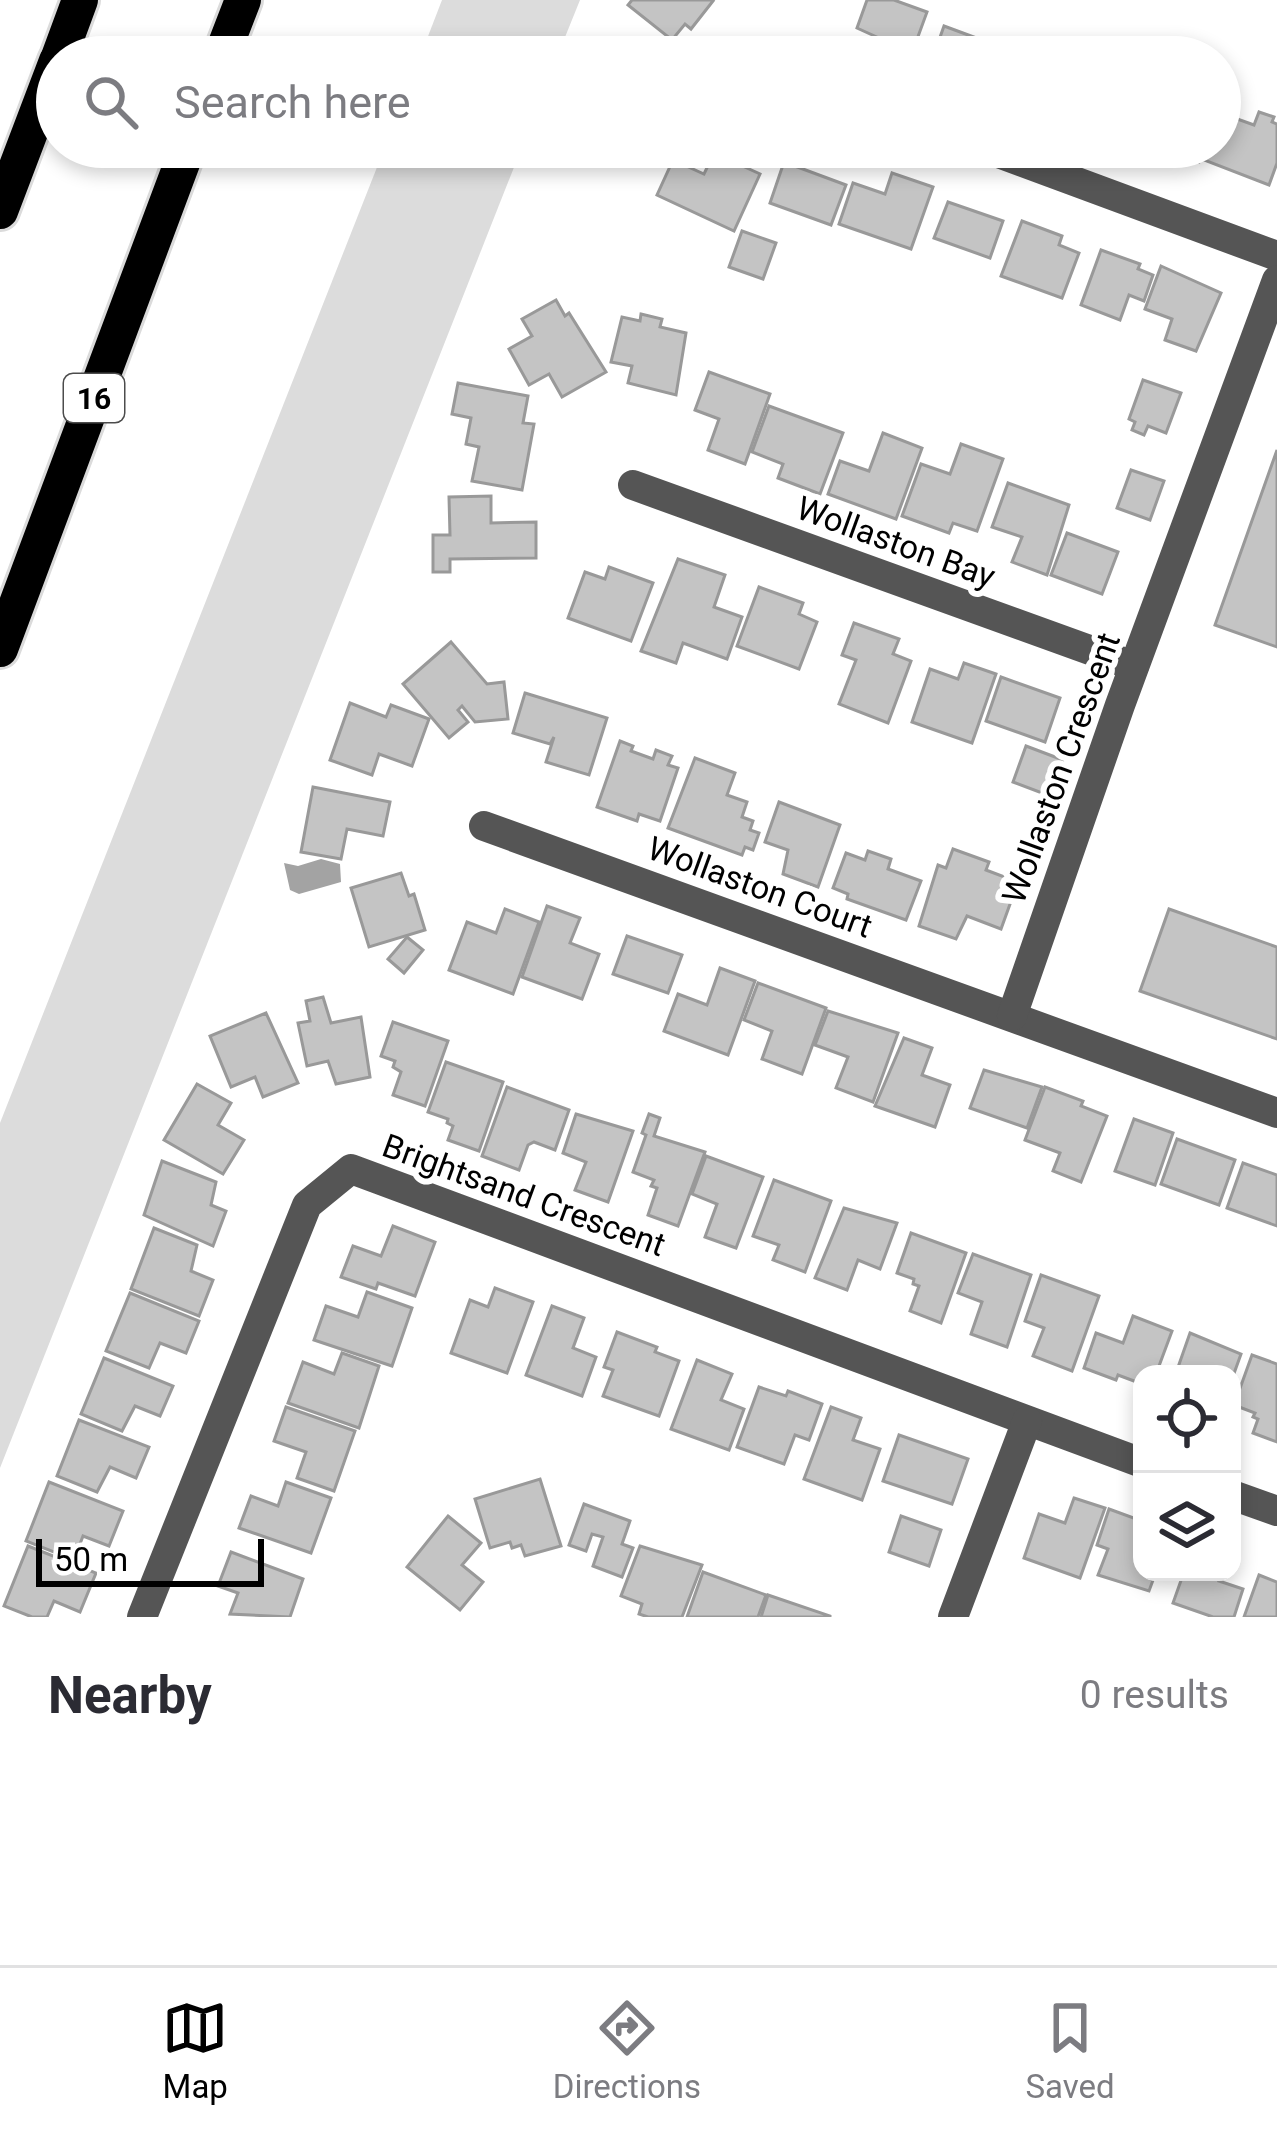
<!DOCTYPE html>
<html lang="en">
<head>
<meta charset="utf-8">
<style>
  :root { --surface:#fff; --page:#f2f2f3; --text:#2b2b33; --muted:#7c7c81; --line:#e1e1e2; --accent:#000 }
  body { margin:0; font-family:Roboto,sans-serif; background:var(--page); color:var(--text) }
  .controls { position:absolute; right:36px; bottom:36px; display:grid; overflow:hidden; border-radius:24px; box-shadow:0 6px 18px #0003 }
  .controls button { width:108px; height:108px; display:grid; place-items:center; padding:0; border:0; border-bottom:3px solid var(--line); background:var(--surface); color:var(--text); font:60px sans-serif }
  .scale { position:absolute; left:36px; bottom:30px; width:228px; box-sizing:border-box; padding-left:12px; border:6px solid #000; border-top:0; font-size:33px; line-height:42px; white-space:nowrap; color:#000; -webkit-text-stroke:9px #fff; paint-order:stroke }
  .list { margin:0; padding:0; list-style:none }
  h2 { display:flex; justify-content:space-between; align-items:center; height:156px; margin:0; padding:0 48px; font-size:51px }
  h2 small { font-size:39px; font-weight:400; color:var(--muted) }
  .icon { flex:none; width:66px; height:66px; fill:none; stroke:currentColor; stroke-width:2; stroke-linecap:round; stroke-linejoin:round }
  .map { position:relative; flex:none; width:1277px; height:1617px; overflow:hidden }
  .search { position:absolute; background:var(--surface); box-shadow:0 6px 18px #0003; left:36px; right:36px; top:36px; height:132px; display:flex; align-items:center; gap:30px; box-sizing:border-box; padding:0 42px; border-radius:66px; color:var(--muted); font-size:45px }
  .sheet { height:348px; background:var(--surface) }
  nav { display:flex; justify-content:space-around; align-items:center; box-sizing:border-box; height:168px; border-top:3px solid var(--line); background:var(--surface); font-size:33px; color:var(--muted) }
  nav a { display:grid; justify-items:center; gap:6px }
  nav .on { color:var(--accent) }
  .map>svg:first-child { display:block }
</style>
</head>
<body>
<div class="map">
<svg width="1277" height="1617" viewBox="0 0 1277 1617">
  <rect width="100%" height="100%" fill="#fff"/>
  <g fill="#dcdcdc">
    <path d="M 442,0 L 580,0 L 557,57 L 420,57 Z"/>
    <path d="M 385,147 L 522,147 L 0,1468 L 0,1123 Z"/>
  </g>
  <path fill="#a3a3a3" d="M 321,859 L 340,864 L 341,882 L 299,894 L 290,890 L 284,863 L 298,866 Z"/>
  <g fill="#c4c4c4" stroke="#999" stroke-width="3">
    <path d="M 632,0 L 711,0 L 713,1 L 691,29 L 685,24 L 672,40 L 628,5 Z"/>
    <path d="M 867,0 L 894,0 L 927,12 L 912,53 L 857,28 Z"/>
    <path d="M 944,26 L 998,46 L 994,57 L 933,57 Z"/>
    <path d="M 1031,45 L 1064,57 L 998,57 L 1001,47 L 1027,56 Z"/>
    <path d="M 1259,112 L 1274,117 L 1272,122 L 1277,124 L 1277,163 L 1269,185 L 1204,160 L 1209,147 L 1220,147 L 1221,113 L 1254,125 Z"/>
    <path d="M 1140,147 L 1205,147 L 1199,162 L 1173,152 L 1171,158 Z"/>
    <path d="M 714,153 L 760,174 L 734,231 L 657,195 L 673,160 L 704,174 Z"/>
    <path d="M 784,162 L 846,185 L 831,225 L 770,203 Z"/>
    <path d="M 892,173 L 933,187 L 911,249 L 839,224 L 853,183 L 885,194 Z"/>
    <path d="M 948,202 L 1003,221 L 990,258 L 934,238 Z"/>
    <path d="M 1022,221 L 1062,236 L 1059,245 L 1079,253 L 1062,298 L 1001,276 Z"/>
    <path d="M 742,231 L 776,243 L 763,279 L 729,267 Z"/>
    <path d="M 1101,250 L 1140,264 L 1138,269 L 1153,275 L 1144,301 L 1129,295 L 1120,320 L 1081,305 Z"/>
    <path d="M 1161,266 L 1221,293 L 1196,351 L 1165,340 L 1172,319 L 1145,309 Z"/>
    <path d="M 556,300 L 565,316 L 569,313 L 606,372 L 562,397 L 549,374 L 529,385 L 509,349 L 532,336 L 522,319 Z"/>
    <path d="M 641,314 L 662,319 L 660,327 L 686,333 L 676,395 L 628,383 L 632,366 L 611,362 L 622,317 L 640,321 Z"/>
    <path d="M 709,372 L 770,394 L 745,464 L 708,450 L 719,419 L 695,410 Z"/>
    <path d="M 1143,380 L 1181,393 L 1166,433 L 1148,426 L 1144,435 L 1132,430 L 1135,422 L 1129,419 Z"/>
    <path d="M 458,383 L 528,396 L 523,423 L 534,424 L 522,490 L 472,481 L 479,447 L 466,444 L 471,418 L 452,414 Z"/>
    <path d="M 769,406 L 843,433 L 820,494 L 778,478 L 783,464 L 752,452 Z"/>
    <path d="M 883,433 L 922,448 L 896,519 L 828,494 L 840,461 L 869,471 Z"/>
    <path d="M 961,444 L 1003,459 L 977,531 L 953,523 L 949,533 L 902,516 L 921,464 L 950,474 Z"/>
    <path d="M 1277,450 L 1277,647 L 1215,625 Z"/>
    <path d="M 1131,470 L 1164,481 L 1150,520 L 1117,508 Z"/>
    <path d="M 1008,483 L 1069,505 L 1047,575 L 1012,562 L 1022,537 L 992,527 Z"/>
    <path d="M 491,496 L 491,523 L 536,522 L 536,558 L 450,559 L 450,572 L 433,572 L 433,535 L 450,535 L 449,497 Z"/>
    <path d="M 1067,533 L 1118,552 L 1102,594 L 1051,575 Z"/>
    <path d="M 678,559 L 725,575 L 714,607 L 742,617 L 727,659 L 683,643 L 676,663 L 641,651 Z"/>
    <path d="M 609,567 L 653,583 L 631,641 L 568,618 L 585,572 L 605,579 Z"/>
    <path d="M 759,587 L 803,603 L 799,614 L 817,622 L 799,669 L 737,646 Z"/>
    <path d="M 854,623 L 899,639 L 893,654 L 911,661 L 888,723 L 839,704 L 856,660 L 842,655 Z"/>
    <path d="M 451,642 L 487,684 L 504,682 L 508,719 L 475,722 L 462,706 L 458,710 L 468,722 L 449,738 L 403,684 Z"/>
    <path d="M 964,663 L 996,674 L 972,743 L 912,722 L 930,669 L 958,679 Z"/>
    <path d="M 1001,677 L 1060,698 L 1045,742 L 986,721 Z"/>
    <path d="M 525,693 L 607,718 L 589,775 L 546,762 L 554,737 L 550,744 L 513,733 Z"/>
    <path d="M 350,703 L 386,717 L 391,705 L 429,719 L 412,766 L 379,754 L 372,775 L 330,760 Z"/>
    <path d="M 620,741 L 633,746 L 631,751 L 653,759 L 656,750 L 672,756 L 668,765 L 678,768 L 660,821 L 639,814 L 637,821 L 597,807 Z"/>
    <path d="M 1026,746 L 1063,760 L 1050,796 L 1013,782 Z"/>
    <path d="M 695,758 L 735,773 L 727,795 L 747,802 L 742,817 L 753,821 L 750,830 L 759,833 L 753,850 L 745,847 L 742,855 L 668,828 Z"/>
    <path d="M 313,787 L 390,802 L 383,836 L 347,829 L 341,859 L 301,852 Z"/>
    <path d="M 779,802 L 840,825 L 818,887 L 783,874 L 788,850 L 765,842 Z"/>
    <path d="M 953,849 L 989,862 L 986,870 L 1018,882 L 1001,929 L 967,916 L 956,939 L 919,926 L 938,865 L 946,868 Z"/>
    <path d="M 868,851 L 891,859 L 888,869 L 921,881 L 906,920 L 847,899 L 848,894 L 833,888 L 846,853 L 865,860 Z"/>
    <path d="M 401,873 L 409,896 L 414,894 L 425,930 L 369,947 L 351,888 Z"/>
    <path d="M 547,906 L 580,918 L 570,943 L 599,954 L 582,999 L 522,977 Z"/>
    <path d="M 505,909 L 539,922 L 513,994 L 449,970 L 467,922 L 496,933 Z"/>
    <path d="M 1169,909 L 1277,947 L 1277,1039 L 1140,991 Z"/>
    <path d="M 627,936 L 682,955 L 668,993 L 613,974 Z"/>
    <path d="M 407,937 L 423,950 L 404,973 L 388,959 Z"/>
    <path d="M 720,968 L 755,981 L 728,1055 L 664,1031 L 678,994 L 707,1005 Z"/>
    <path d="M 758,983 L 826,1008 L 802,1074 L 762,1059 L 772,1031 L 744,1020 Z"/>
    <path d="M 323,997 L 331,1023 L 361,1017 L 370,1077 L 336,1084 L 328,1061 L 307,1066 L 298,1023 L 310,1021 L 306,1001 Z"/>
    <path d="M 828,1011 L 898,1033 L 873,1102 L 836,1088 L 848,1057 L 815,1045 Z"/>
    <path d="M 266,1013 L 298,1083 L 263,1097 L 255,1077 L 231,1087 L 210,1036 Z"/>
    <path d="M 393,1022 L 448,1041 L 425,1106 L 393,1095 L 401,1072 L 393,1067 L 395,1061 L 381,1056 Z"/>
    <path d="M 904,1038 L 932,1048 L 922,1075 L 950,1085 L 935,1127 L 875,1106 Z"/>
    <path d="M 446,1062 L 503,1082 L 479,1151 L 448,1140 L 453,1126 L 447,1123 L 448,1119 L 428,1112 Z"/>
    <path d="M 984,1070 L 1042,1087 L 1027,1128 L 970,1108 Z"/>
    <path d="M 197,1084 L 231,1103 L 218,1125 L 244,1140 L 223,1174 L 164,1140 Z"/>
    <path d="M 507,1087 L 569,1110 L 555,1150 L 534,1142 L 528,1145 L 519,1170 L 482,1156 Z"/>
    <path d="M 1045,1087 L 1083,1101 L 1081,1106 L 1107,1116 L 1081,1182 L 1053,1171 L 1060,1153 L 1025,1140 Z"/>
    <path d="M 576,1114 L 633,1131 L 608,1202 L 575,1190 L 586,1162 L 563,1153 Z"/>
    <path d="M 649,1114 L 660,1118 L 654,1136 L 705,1152 L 678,1226 L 648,1215 L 657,1188 L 651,1186 L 654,1180 L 633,1172 L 646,1135 L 642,1133 Z"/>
    <path d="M 1134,1119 L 1173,1133 L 1155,1185 L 1115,1171 Z"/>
    <path d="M 1177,1139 L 1235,1160 L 1219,1205 L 1161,1184 Z"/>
    <path d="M 706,1156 L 763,1177 L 736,1248 L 705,1237 L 717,1204 L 692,1194 Z"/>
    <path d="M 162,1161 L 216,1182 L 211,1205 L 226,1211 L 213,1246 L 144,1215 Z"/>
    <path d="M 1243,1163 L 1277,1175 L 1277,1226 L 1227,1208 Z"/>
    <path d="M 774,1180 L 831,1201 L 805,1272 L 773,1260 L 779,1245 L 753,1236 Z"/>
    <path d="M 844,1208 L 897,1223 L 880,1269 L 858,1260 L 847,1290 L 815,1278 Z"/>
    <path d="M 393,1226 L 435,1242 L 415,1296 L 378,1283 L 376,1289 L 341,1277 L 353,1246 L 381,1256 Z"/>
    <path d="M 154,1228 L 197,1245 L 191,1271 L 213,1280 L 199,1316 L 131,1289 Z"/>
    <path d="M 911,1233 L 966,1253 L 941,1323 L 910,1311 L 919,1286 L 913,1284 L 914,1279 L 897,1273 Z"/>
    <path d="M 973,1254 L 1031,1275 L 1007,1347 L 971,1334 L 982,1302 L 958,1293 Z"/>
    <path d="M 1041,1275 L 1099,1296 L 1072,1371 L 1033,1356 L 1044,1328 L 1025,1321 Z"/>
    <path d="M 495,1288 L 533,1302 L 507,1373 L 451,1353 L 470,1300 L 488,1307 Z"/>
    <path d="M 367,1292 L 412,1308 L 392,1366 L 314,1340 L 326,1306 L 358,1317 Z"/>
    <path d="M 130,1293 L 199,1321 L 186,1353 L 160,1343 L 149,1368 L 106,1351 Z"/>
    <path d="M 552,1306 L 584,1318 L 573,1348 L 596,1357 L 582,1396 L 526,1375 Z"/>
    <path d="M 1133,1316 L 1172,1331 L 1156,1374 L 1142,1374 L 1142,1384 L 1118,1375 L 1116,1380 L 1084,1368 L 1096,1333 L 1123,1343 Z"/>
    <path d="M 617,1332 L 657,1347 L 655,1352 L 679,1361 L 659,1416 L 603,1396 L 613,1370 L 604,1367 Z"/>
    <path d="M 1190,1333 L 1241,1354 L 1232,1379 L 1232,1374 L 1176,1373 Z"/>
    <path d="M 342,1353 L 379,1366 L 359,1428 L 288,1403 L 303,1362 L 334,1374 Z"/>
    <path d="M 1252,1355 L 1277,1364 L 1277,1442 L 1253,1433 L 1258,1419 L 1253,1417 L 1255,1413 L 1234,1405 Z"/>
    <path d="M 104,1358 L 173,1386 L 160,1416 L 135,1406 L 122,1431 L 81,1414 Z"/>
    <path d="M 697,1360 L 732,1374 L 721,1400 L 744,1409 L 729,1450 L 671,1429 Z"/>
    <path d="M 759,1387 L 786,1396 L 788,1391 L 822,1404 L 809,1440 L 795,1435 L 784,1464 L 737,1447 Z"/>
    <path d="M 286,1407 L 355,1431 L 334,1491 L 297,1478 L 306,1452 L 274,1441 Z"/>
    <path d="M 831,1407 L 861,1418 L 853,1440 L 880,1449 L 862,1500 L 804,1479 Z"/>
    <path d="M 79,1420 L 149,1447 L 136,1478 L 110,1467 L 97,1492 L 57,1476 Z"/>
    <path d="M 899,1435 L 968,1459 L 952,1504 L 883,1481 Z"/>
    <path d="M 540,1479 L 561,1546 L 525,1556 L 521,1545 L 512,1548 L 510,1542 L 490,1548 L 475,1499 Z"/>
    <path d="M 49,1482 L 123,1511 L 109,1546 L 83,1536 L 74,1560 L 26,1541 Z"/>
    <path d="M 286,1482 L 331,1498 L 311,1553 L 239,1528 L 251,1496 L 278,1506 Z"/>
    <path d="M 1074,1498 L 1105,1508 L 1080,1578 L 1024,1558 L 1039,1514 L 1065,1523 Z"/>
    <path d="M 584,1504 L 630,1521 L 622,1544 L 633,1548 L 622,1577 L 593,1566 L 603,1537 L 592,1534 L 586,1551 L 569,1545 Z"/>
    <path d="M 1109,1509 L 1142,1521 L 1142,1572 L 1156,1572 L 1149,1591 L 1098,1575 L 1108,1549 L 1097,1545 Z"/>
    <path d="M 448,1516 L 481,1543 L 462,1565 L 483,1582 L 460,1610 L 407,1567 Z"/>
    <path d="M 901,1516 L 941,1530 L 929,1566 L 889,1552 Z"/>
    <path d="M 28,1546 L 96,1573 L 80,1612 L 54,1601 L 47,1617 L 32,1617 L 4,1606 Z"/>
    <path d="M 640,1546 L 702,1565 L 682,1617 L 648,1617 L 639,1614 L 642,1604 L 621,1596 Z"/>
    <path d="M 231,1552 L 303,1579 L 290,1617 L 230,1614 L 238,1593 L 218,1586 Z"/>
    <path d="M 703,1572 L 766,1595 L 758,1617 L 687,1617 Z"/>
    <path d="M 1184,1572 L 1218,1572 L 1222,1574 L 1219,1581 L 1243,1589 L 1234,1617 L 1213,1617 L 1173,1603 Z"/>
    <path d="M 1259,1575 L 1277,1582 L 1277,1617 L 1244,1617 Z"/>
    <path d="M 768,1595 L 830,1616 L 830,1617 L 761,1617 Z"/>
  </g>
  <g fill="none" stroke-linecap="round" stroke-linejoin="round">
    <g stroke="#dbdbdb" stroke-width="42">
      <g id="highway">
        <path d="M 59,57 L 80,0"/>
        <path d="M 221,57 L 243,0"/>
        <path d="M 0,211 L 57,61"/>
        <path d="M 0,649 L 188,147"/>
      </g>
    </g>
    <g stroke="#555" stroke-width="30">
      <path d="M 982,147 L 1277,256"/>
      <path d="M 633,485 L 1134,666"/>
      <path d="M 484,826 L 1277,1113"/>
      <path d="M 1012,1016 L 1120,705 L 1277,280"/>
      <path d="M 1232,1495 L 1277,1511"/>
      <path d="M 142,1617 L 307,1205 L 351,1169 L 1142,1463"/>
      <path d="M 953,1617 L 1027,1421"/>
    </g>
    <use href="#highway" stroke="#000" stroke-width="36"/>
  </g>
  <g text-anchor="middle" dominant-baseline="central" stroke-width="12" stroke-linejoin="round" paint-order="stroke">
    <rect fill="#fff" stroke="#4c4c4c" stroke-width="3" x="64" y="374" width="60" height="48" rx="9"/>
    <g font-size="30" font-weight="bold" fill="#000">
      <text x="94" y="398">16</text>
    </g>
    <g font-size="33" fill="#000" stroke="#fff">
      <text transform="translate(896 542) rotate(20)">Wollaston Bay</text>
      <text transform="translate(1061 768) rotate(-70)">Wollaston Crescent</text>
      <text transform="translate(760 887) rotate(20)">Wollaston Court</text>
      <text transform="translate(524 1195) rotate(20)">Brightsand Crescent</text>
    </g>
  </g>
</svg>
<div class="controls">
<button><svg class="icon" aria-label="locate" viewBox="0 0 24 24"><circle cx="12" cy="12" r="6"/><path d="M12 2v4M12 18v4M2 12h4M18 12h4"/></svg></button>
<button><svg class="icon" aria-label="layers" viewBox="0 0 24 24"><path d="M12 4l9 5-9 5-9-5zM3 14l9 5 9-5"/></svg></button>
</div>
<div class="scale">50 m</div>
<div class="search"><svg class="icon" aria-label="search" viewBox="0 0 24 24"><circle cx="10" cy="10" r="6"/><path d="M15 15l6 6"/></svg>Search here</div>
</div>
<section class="sheet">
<h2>Nearby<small>0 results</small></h2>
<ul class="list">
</ul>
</section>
<nav>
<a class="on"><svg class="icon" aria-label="map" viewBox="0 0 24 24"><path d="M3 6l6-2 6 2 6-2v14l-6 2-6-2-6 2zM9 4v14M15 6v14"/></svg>Map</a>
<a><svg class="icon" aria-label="directions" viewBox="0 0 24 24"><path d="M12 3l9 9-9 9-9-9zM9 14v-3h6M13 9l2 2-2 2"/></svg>Directions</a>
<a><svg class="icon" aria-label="saved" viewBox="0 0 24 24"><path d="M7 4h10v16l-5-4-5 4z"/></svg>Saved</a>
</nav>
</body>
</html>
